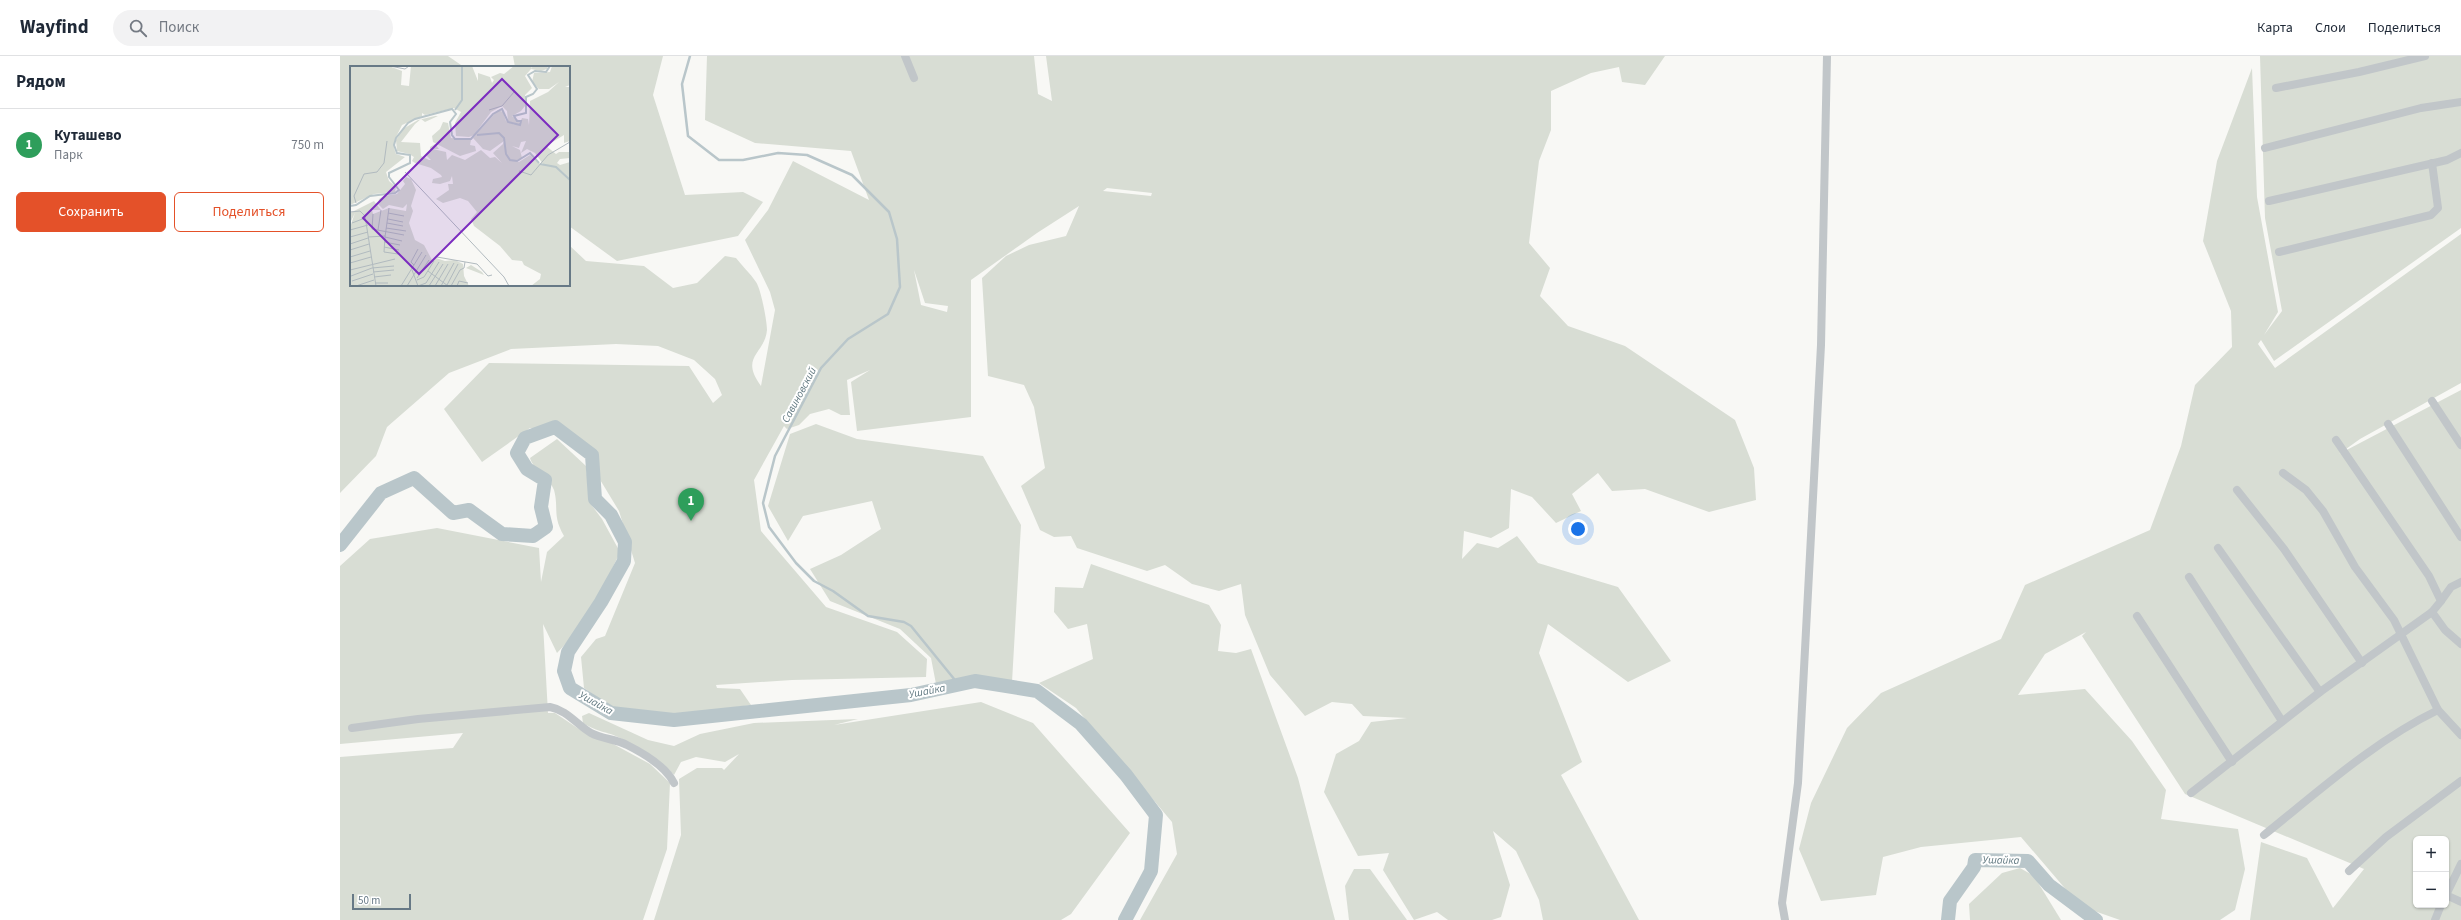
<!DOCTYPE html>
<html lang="ru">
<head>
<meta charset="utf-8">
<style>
  :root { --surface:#fff; --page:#f2f2f3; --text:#1f2937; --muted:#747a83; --line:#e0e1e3; --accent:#e45129 }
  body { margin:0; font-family:"Source Sans 3",sans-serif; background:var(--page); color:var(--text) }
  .controls { position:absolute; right:12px; bottom:12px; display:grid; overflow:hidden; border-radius:6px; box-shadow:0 1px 3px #0004 }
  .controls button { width:36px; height:36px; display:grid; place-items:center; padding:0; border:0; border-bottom:1px solid var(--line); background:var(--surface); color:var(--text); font:20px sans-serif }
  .scale { position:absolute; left:12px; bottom:10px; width:59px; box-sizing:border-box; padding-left:4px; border:2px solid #677986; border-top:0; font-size:11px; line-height:14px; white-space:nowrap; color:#677986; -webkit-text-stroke:3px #fff; paint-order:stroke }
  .you { position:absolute; left:1238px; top:473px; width:14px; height:14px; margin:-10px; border:3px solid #fff; border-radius:50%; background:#1a73e8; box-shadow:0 0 0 6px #1a73e833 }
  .badge { display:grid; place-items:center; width:26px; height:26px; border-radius:50%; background:var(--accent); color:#fff; font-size:13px; font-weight:700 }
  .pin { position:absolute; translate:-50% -33px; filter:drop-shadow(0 1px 2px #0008) }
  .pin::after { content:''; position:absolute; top:21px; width:14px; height:12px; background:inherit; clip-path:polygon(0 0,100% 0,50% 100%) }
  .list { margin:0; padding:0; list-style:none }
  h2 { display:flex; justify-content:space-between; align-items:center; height:52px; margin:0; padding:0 16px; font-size:17px }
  h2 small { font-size:13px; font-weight:400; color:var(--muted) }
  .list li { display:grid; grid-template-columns:26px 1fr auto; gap:12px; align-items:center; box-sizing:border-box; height:72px; padding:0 16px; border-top:1px solid var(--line) }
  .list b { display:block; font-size:15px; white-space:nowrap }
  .list p { margin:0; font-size:13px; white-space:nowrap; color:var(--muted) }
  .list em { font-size:13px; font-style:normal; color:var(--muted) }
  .actions { display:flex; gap:8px; padding:12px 16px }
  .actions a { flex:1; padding:9px 0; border:1px solid var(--accent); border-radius:6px; text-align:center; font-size:14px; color:var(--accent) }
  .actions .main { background:var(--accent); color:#fff }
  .icon { flex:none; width:22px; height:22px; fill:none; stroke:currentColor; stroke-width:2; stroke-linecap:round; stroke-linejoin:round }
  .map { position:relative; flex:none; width:2121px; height:864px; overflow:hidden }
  header { display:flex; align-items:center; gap:24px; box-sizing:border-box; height:56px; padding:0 20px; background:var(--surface); border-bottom:1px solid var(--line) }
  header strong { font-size:19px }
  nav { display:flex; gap:22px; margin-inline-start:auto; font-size:14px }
  .search { width:280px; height:36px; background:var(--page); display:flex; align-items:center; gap:10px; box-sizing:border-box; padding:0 14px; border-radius:22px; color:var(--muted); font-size:15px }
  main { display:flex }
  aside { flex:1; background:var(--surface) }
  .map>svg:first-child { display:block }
</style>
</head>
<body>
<header>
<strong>Wayfind</strong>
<div class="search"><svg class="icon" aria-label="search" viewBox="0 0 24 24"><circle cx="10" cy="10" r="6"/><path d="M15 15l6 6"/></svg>Поиск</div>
<nav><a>Карта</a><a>Слои</a><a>Поделиться</a></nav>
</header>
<main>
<aside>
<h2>Рядом<small></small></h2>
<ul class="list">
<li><span class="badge" style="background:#2e9e5b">1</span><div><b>Куташево</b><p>Парк</p></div><em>750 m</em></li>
</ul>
<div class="actions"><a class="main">Сохранить</a><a>Поделиться</a></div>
</aside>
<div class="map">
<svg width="2121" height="864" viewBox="0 0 2121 864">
  <rect width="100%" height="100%" fill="#f8f8f5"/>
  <g fill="#d8ddd4" fill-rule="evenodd">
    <path d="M 0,0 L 108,0 L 124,11 L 11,11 L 11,229 L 229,229 L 229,189 L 246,205 L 304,210 L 333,232 L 357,227 L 385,200 L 396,202 C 402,210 410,217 416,226 C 421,233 427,265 427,274 C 425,298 399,300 421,330 L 435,254 L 430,236 L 405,184 L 428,154 L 453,105 L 529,144 L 511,95 L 415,87 L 365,64 L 367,0 L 694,0 L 698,38 L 712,45 L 706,0 L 1325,0 L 1305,29 L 1282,26 L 1279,11 L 1251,17 L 1211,35 L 1211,74 L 1199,105 L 1189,187 L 1210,212 L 1200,240 L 1228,270 L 1285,290 L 1395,364 L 1414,412 L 1416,444 L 1369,456 L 1305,433 L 1272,435 L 1258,417 L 1232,438 L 1241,455 L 1216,467 L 1192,441 L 1171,433 L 1169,472 L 1151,482 L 1124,475 L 1122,503 L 1137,487 L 1158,492 L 1177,480 L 1198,507 L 1278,531 L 1331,605 L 1288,626 L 1208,568 L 1199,597 L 1242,706 L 1221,719 L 1299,864 L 1203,864 L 1199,844 L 1176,795 L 1153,775 L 1170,829 L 1161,861 L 1152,864 L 1108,864 L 1097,856 L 1074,864 L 1043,814 L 1049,797 L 1018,800 L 984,736 L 996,698 L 1019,685 L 1031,666 L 1067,662 L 1023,660 L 1012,648 L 992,646 L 965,660 L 930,619 L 905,559 L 901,528 L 879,535 L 852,528 L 825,509 L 807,515 L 737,492 L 731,480 L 714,481 L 700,474 L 681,430 L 705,412 L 694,351 L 684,329 L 648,320 L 642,222 L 666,200 L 689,189 L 726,180 L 739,150 L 697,177 L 631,224 L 631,361 L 517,375 L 511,326 L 530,314 L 507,324 L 510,359 L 501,359 L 489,353 L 470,358 L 459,369 L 447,373 L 444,370 L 414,424 L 421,475 L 486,551 L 557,576 L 587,603 L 586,621 L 452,624 L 376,629 L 377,632 L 400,633 L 411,649 L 340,659 L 292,654 L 271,651 L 244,632 L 241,601 L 256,583 L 265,580 L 295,507 L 279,455 L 236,384 L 190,372 L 142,406 L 104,353 L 149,307 L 349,310 L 373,347 L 382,339 L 375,323 L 354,304 L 318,290 L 276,288 L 171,293 L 109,317 L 47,371 L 36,400 L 0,437 ZM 767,132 L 812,137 L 811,140 L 763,135 ZM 574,214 L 585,247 L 608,250 L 607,256 L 581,249 Z"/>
    <path d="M 173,0 L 323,0 L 313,39 L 345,139 L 403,136 L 423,146 L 398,180 L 277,205 L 229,170 L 229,11 L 175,11 Z"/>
    <path d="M 1920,0 L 2121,0 L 2121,172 L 1934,305 L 1921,284 L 1918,288 L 1935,312 L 2121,178 L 2121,327 L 2020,383 L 1999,398 L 2121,334 L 2121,864 L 1910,864 L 1921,786 L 1967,802 L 1993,852 L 2024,813 L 1845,738 L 1742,580 L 1746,576 L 1705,598 L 1678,639 L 1745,633 L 1792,685 L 1826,734 L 1821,763 L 1898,773 L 1905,813 L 1895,854 L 1880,864 L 1780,864 L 1740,850 L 1681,781 L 1581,791 L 1543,801 L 1536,839 L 1481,845 L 1459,793 L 1471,747 L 1507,672 L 1541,637 L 1661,583 L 1685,529 L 1810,474 L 1841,390 L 1855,329 L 1892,291 L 1891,255 L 1863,185 L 1877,105 L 1912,12 L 1917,141 L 1938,256 L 1924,279 L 1942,255 L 1925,162 ZM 2076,783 L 2106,783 L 2106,849 L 2076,849 Z"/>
    <path d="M 476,368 L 517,383 L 643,400 L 681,469 L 672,626 L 635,619 L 596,628 L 591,602 L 560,573 L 490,545 L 470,513 L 501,499 L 541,473 L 532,445 L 463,460 L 448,485 L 428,450 L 450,378 Z"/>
    <path d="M 217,383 L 246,410 L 250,447 L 262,463 L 280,496 C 263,533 246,568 217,597 L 203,568 L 208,657 L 215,657 L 239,673 L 264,683 L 310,708 L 330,727 L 327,793 L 303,864 L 0,864 L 0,701 L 113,692 L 123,677 L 0,688 L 0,510 L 30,483 L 97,472 L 199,492 L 201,526 L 207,496 L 224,480 C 212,459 219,453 214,434 C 211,424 194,415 190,402 Z"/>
    <path d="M 751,508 L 869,549 L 881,569 L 878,595 L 896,597 L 911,593 L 958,722 L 995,864 L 800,864 L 837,798 L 832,766 L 736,652 L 699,627 L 753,603 L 747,568 L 728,573 L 714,556 L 715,531 L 743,532 Z"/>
    <path d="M 641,646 L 693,667 L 790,777 L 731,858 L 721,864 L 314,864 L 341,779 L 339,723 L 357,712 L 382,712 L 384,714 L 399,698 L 385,706 L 356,701 L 341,706 L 334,719 C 320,703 299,691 280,682 C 266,675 259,677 243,667 L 242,660 L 249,657 L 308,684 L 334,690 L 360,678 L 414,667 L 518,663 L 494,669 Z"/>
    <path d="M 1680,812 L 1694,820 L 1721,864 L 1630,864 L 1629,848 L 1662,817 Z"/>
    <path d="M 1014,813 L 1030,813 L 1067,864 L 1009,864 L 1005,830 Z"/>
  </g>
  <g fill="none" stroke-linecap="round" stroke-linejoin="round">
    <path stroke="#b9c6ca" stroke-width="2.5" d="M 350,0 L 342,28 L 348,80 L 379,104 L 403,104 L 438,97 L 467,99 L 512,119 L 549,156 L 557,183 L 560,231 L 548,258 L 508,283 L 481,312 L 435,400 L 423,447 L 429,471 L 456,507 L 474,525 L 493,535 L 528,560 L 564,566 L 571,570 L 619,629"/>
    <g stroke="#b9c6ca" stroke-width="14">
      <path d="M 0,489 L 41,437 L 74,422 L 113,457 L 129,454 L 162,478 L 193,480 L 206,471 L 201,451 L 205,424 L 187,413 L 177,397 L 185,382 L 215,371 L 252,399 L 255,443 L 271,459 L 285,486 L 284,505 L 261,546 L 228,596 L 224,615 L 230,632 L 271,657 L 334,664 L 571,639 L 635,625 L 697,635 L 741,668 L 786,719 L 816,759 L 811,815 L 785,864"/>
      <path d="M 1608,864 L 1610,845 L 1634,811 L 1635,804 L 1688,805 L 1709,829 L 1756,864"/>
    </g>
    <g stroke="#c1c6c9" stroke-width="8">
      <path d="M 565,0 L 574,22"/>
      <path d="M 1936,32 L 2019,16 L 2085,0"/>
      <path d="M 1925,92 L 2081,52 L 2121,46"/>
      <path d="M 1929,145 L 2107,104 L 2121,97"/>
      <path d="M 1939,196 L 2091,159 L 2098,152 L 2092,107"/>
      <path d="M 2092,345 L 2121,389"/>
      <path d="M 2048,368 L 2121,481"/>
      <path d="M 1943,417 L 1966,434 L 1983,455 L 2015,511 L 2054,564 L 2098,654 L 2121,679"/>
      <path d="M 1897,434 L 1944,493 L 2022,607"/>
      <path d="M 1878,492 L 1980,636"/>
      <path d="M 1849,521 L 1942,665"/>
      <path d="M 2101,545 L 2111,531 L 2121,526"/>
      <path d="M 2092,556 L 2105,574 L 2121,588"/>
      <path d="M 1797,560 L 1892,706"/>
      <path d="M 12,672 L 78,663 L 210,651 C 227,654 237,669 251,677 C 262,683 276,683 287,689 C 303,697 326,711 334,727"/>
      <path d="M 1851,737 L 1980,636 L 2092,556 L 2101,545 L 2089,520 L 1996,384"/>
      <path d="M 1924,779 C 1979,735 2034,685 2098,654"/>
      <path d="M 2009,815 L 2046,781 L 2121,725"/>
      <path d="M 2106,839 L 2121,808"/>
      <path d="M 2106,839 L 2121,846"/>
      <path d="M 1445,864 L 1442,847 L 1458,727 L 1481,289 L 1487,0"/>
      <path d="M 2095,864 L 2101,849"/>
    </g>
  </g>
  <g text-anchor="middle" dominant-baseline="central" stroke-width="4" stroke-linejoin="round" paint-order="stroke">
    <g font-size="11" font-style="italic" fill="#637a82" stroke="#fff">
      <text transform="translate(459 339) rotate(-62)">Савиновский</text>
      <text transform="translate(587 635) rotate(-11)">Ушайка</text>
      <text transform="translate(256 647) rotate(29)">Ушайка</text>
      <text transform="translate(1661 804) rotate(1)">Ушайка</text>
    </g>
  </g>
  <g transform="translate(10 10)">
    <rect width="220" height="220" fill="#f8f8f5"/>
    <path d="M 0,0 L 39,0 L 52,5 L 51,19 L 59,20 L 61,0 L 122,0 L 128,15 L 128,7 L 140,11 L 142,17 L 144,14 L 141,11 L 150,7 L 154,8 L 164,0 L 182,0 L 181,3 L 183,0 L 198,0 L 197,3 L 191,5 L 181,3 L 175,10 L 182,22 L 175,29 L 175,40 L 171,45 L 162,50 L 170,55 L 169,59 L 172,52 L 178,53 L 179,59 L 180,35 L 198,26 L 209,16 L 199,23 L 189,23 L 182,16 L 184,7 L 200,6 L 202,0 L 220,0 L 220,19 L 215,21 L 220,21 L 220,75 L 214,77 L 214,69 L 196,80 L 206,88 L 209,86 L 220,86 L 220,92 L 210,93 L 207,97 L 210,99 L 220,96 L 220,220 L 181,220 L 190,213 L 191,208 L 174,199 L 172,195 L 162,194 L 150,180 L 124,160 L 121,153 L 127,146 L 118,135 L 110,132 L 93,137 L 86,133 L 99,124 L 98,118 L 103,118 L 102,110 L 100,115 L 90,118 L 82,117 L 83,113 L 92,111 L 91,109 L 81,102 L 65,97 L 62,95 L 64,91 L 59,88 L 47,85 L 46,74 L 53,63 L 68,54 L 85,50 L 88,50 L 75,56 L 71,53 L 65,58 L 51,76 L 70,77 L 71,90 L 79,94 L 81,94 L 76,89 L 80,85 L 80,81 L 85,78 L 89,83 L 83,83 L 96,86 L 97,94 L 102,89 L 115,94 L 131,84 L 140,92 L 145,91 L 152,97 L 143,87 L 153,78 L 154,75 L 140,85 L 133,83 L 123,72 L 148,44 L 153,46 L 156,55 L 165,59 L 158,55 L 157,45 L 152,40 L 141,46 L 124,69 L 119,71 L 106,70 L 105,57 L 111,46 L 104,42 L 75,49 L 72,47 L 72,50 L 52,59 L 45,73 L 44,82 L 46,88 L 55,91 L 36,106 L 39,115 L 46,121 L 45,126 L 24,128 L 0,139 ZM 176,75 L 171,87 L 177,83 L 185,87 L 193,98 L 188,97 L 180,89 L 169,96 L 165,95 L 172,92 L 170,84 L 162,80 L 169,82 L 171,76 ZM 93,56 L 98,57 L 101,72 L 121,74 L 120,79 L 125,80 L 126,85 L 110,90 L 83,76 L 82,70 L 90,63 ZM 56,111 L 61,113 L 66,124 L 61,140 L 63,145 L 59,157 L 65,174 L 74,179 L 82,194 L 73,186 L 83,195 L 86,192 L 95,195 L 105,194 L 113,198 L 114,210 L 119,220 L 0,220 L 0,161 L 5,147 L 0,157 L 0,147 L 24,135 L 31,144 L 22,144 L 23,148 L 39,142 L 56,145 L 57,138 L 53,142 L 39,139 L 33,143 L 28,138 L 29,133 L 34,130 L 47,128 L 55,118 L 53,115 ZM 121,199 L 132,206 L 134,209 L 116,202 Z" fill="#d8ddd4" fill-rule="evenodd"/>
    <path fill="none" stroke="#b9c6ca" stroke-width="2" d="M 105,44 L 112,34 L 112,0M 127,69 L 149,67 L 154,72 L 156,88 L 160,94 L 167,95 L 180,87 L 189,97M 190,98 L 206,101 L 220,114M 0,140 L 6,139 L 20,130 L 45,127 L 49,124 L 39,111 L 39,107 L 60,97 L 60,89 L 47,87 L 44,79 L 46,72 L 58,57 L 65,53 L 102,43 L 106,48 L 100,56 L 102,69 L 105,73 L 121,73 L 143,48 L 152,43 L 158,56 L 170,59 L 171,55 L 167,55 L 164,50 L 176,47 L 176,31 L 183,28 L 187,23 L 178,9 L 185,5 L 196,6 L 200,0"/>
    <path fill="none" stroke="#b1babf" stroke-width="1" d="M 40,0 L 55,3 L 59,0M 139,44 L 152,40 L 164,26M 169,105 L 181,109 L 198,89 L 220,76M 55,106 L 154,211 L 159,220M 6,137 L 4,130 L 14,108 L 27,106 L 34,97 L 37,75M 39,142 L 35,171 L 52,175M 0,146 L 10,145 L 15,150 L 26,220M 38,147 L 54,150M 23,148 L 22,163 L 54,169M 38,153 L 53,156M 2,157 L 15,152M 37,157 L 53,160M 36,162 L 56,165M 0,164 L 18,159M 28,164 L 31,144M 0,171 L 18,166M 18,171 L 35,170M 35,171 L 34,186 L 48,188M 34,176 L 50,179M 0,178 L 18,172M 34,181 L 49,184M 0,184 L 19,178M 0,191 L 20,185M 87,191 L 127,198 L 138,210 L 142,209M 0,197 L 21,191M 64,199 L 61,196 L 68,183M 22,202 L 44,200M 0,204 L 45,193M 62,204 L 68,220M 78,205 L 98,220M 23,206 L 44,204M 1,210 L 22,202M 24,211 L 41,209M 67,212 L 79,194M 67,214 L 74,211 L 84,195M 2,215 L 23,208M 25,217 L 38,217M 97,219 L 108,198M 6,220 L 24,214M 51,220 L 72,186M 57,220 L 76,189M 68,220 L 76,217 L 89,196M 79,220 L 93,198M 85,220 L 98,198M 91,220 L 104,197M 101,220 L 110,204 L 114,202 L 115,196M 107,220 L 109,215 L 118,217"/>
    <path fill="#7b2cbf" fill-opacity="0.15" stroke="#7b2cbf" stroke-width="2" d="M 152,13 L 208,69 L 69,208 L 13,152 Z"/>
    <rect width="220" height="220" fill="none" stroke="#677986" stroke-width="2"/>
  </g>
</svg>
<div class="controls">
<button>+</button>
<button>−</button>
</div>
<div class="scale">50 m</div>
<div class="you"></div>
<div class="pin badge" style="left:351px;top:465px;background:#2e9e5b">1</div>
</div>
</main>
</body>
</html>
